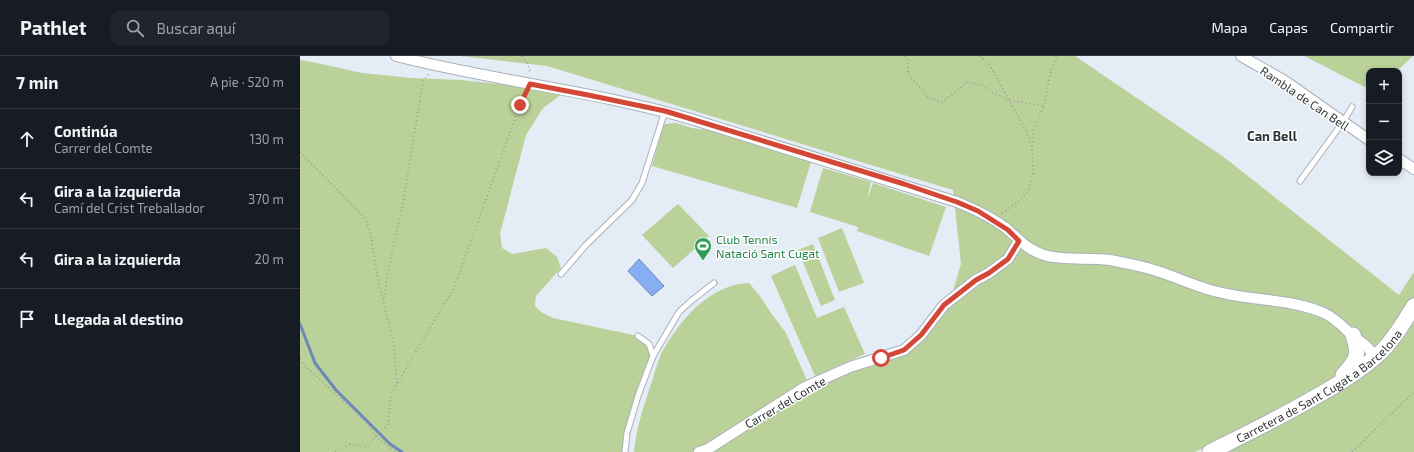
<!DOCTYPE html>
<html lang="es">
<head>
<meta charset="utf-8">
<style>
  :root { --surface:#171b24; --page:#20242c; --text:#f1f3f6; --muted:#9ea1a6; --line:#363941 }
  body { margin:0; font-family:"Exo 2",sans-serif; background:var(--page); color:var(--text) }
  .controls { position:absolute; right:12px; top:12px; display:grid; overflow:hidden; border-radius:8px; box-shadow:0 2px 6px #0003 }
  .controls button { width:36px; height:36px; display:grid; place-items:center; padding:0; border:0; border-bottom:1px solid var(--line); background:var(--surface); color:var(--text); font:20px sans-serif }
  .stop { position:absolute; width:12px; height:12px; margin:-9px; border:3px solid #d44737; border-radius:50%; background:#fff }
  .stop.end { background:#d44737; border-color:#fff; box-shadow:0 1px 4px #0008 }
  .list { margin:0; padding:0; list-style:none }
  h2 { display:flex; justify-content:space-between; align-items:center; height:52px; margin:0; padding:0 16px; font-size:17px }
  h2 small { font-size:13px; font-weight:400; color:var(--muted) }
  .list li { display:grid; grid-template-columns:26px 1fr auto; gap:12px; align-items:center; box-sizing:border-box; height:60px; padding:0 16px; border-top:1px solid var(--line) }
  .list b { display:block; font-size:15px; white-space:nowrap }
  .list p { margin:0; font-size:13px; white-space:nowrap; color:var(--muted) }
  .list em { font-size:13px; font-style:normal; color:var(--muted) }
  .icon { flex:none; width:22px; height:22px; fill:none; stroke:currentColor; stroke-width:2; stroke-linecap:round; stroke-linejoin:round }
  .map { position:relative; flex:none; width:1114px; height:396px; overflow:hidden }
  header { display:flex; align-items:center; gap:24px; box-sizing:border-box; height:56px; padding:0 20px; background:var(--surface); border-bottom:1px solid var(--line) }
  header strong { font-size:19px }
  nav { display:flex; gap:22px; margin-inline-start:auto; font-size:14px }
  .search { width:280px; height:36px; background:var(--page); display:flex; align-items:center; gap:10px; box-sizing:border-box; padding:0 14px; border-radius:12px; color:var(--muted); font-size:15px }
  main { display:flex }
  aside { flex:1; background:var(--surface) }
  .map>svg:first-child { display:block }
</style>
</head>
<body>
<header>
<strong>Pathlet</strong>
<div class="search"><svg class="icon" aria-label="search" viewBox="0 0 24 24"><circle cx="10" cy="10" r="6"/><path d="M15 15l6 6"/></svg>Buscar aquí</div>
<nav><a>Mapa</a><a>Capas</a><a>Compartir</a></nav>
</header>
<main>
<aside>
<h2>7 min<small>A pie · 520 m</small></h2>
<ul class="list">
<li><svg class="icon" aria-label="ahead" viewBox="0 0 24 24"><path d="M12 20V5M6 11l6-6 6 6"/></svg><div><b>Continúa</b><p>Carrer del Comte</p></div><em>130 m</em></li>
<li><svg class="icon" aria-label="left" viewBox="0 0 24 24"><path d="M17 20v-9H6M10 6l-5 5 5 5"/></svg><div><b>Gira a la izquierda</b><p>Camí del Crist Treballador</p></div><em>370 m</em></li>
<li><svg class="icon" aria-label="left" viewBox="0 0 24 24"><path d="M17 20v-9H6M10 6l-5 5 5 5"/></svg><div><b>Gira a la izquierda</b></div><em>20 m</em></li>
<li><svg class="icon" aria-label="arrive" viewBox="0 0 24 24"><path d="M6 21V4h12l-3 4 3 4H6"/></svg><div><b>Llegada al destino</b></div></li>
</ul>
</aside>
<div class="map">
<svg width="1114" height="396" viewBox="0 0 1114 396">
  <rect width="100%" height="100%" fill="#e4ecf5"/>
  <g fill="#bad199">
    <path d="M 161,0 L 775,0 L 925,102 L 1099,239 L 1114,216 L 1114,396 L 914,396 L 945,371 L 895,396 L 334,396 C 336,374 343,352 350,331 C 354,320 357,307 362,296 C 378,268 399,241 431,230 C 436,228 443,228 449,227 L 460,240 L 471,257 L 486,277 L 509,329 L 604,294 L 644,249 L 646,258 L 661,208 L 653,134 L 247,10 Z"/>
    <path d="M 1004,0 L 1113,0 L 1097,15 L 1069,15 L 1069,33 Z"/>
    <path d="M 0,4 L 12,6 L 62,17 L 112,22 L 160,24 L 266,35 L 243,52 L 226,79 L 200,178 L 202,192 L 212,198 L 246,192 L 257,201 L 261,212 L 236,240 L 235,250 L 241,256 L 253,262 L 338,280 L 349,288 L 353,300 L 338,340 L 325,396 L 0,396 Z"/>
    <path d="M 376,67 L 392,72 L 416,75 L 511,106 L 497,152 L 352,110 L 362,74 L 365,68 Z"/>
    <path d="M 523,112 L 571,126 L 567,144 L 573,127 L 646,151 L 629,200 L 557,175 L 558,171 L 510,156 Z"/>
    <path d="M 378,148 L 409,180 L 373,212 L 342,179 Z"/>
    <path d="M 542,172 L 564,227 L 539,236 L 518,182 Z"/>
    <path d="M 513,188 L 535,244 L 521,250 L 498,194 Z"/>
    <path d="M 495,209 L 517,262 L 544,251 L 565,298 L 515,320 L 471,220 Z"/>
  </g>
  <path fill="#87aef2" stroke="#6d89ba" d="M 339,203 L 364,230 L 352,240 L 328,215 Z"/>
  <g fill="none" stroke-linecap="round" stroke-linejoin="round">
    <path stroke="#6d89ba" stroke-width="3" d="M 0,268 L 15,307 L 36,334 L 90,388 L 102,396"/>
    <g stroke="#aab1ba" stroke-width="7">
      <g id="service">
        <path d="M 1000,125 L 1043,66 L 1052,51"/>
        <path d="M 261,218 L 285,190 L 332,144 L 342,127 L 365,55"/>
        <path d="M 353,300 L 379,256 L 391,245 L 414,227"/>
        <path d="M 325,396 L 327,377 L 338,340 L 353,300 L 349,288 L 338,280"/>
      </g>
    </g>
    <g stroke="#aab1ba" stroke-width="12">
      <g id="minor">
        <path d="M 96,0 C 194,25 295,35 391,63 L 657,146 C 674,153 692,161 707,173 C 720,184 726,193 744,199 C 764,205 789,201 810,204 C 826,207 842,210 857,215 C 876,221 895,230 914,235 C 950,245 989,242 1024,257 C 1035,262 1043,271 1052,279 C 1058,284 1064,287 1069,293 L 1071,296 L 1072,304"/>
        <path d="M 941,0 L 985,25 L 1069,84"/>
        <path d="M 1099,103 L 1114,113"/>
        <path d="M 399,396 L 408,393 L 505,331 L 550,311 L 604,294 L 621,279 L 644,249 L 676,224 L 689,217 L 708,203 L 719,185"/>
      </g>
    </g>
    <g stroke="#aab1ba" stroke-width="17">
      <g id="secondary">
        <path d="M 1043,319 C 1057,304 1060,299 1053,279"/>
        <path id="s1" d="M 910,396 C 944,379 977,363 1010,344 C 1035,330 1061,315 1082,295 C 1095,282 1104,266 1114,250"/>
      </g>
    </g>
    <g stroke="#959aa1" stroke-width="1.5" stroke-dasharray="1 3" stroke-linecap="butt">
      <path d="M 222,0 L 227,7 L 231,18"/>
      <path d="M 605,0 L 608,4 L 608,18 L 628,41 L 642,46 L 657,35 L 666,26 L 682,29 L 693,37 L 708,44 L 744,50"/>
      <path d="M 680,0 L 689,8 L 726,75 L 732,91"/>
      <path d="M 0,96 L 66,163 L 71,181 L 78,223 L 94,290 L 97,328"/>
      <path d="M 702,157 L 718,146 L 728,135 L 733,117 L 732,92 L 734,71 L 744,50 L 750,18 L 757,0"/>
      <path d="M 84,242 L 88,215 L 103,147 L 123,25 L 129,18"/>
      <path d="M 0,303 L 3,308 L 68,368 L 76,381 L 96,396"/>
      <path d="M 35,396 L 50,388 L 66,391 L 88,368 L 91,339 L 113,300 L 154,232 L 220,49 L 226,37"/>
      <path d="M 1052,396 L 1114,336"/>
    </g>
    <use href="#service" stroke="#fff" stroke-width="5"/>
    <use href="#minor" stroke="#fff" stroke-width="10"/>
    <use href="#secondary" stroke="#fff" stroke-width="15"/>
  </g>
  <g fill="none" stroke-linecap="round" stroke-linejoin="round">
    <path stroke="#d44737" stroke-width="5" d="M 220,49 L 230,28 L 288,39 L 365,55 L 604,128 L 657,146 L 678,155 L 708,174 L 719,185 L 708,203 L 689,217 L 676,224 L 644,249 L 621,279 L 604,294 L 581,302"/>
  </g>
  <defs>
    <g id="stadium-pin" transform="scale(0.9)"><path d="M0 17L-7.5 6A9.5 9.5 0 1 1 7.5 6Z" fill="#2e9e5b" stroke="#fff"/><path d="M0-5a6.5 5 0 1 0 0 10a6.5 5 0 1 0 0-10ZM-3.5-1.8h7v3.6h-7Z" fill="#fff"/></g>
  </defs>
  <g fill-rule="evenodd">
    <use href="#stadium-pin" x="403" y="190"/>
  </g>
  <g text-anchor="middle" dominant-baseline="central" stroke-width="3" stroke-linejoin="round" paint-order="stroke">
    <g font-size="12" fill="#303336" stroke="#fff">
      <text transform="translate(1005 42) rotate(34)">Rambla de Can Bell</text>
      <text stroke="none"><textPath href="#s1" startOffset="128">Carretera de Sant Cugat a Barcelona</textPath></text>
      <text transform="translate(485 346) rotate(-30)">Carrer del Comte</text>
    </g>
    <g font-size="12" fill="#27864d" stroke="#fff" text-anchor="start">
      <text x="416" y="183">Club Tennis<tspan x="416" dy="14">Natació Sant Cugat</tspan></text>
    </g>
    <g font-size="13" font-weight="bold" fill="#303336" stroke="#fff">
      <text x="972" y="80">Can Bell</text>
    </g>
  </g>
</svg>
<div class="controls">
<button>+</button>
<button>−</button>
<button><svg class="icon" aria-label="layers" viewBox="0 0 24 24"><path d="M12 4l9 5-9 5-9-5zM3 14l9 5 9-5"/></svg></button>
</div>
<div class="stop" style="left:581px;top:302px"></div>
<div class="stop end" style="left:220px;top:49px"></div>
</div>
</main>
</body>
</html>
